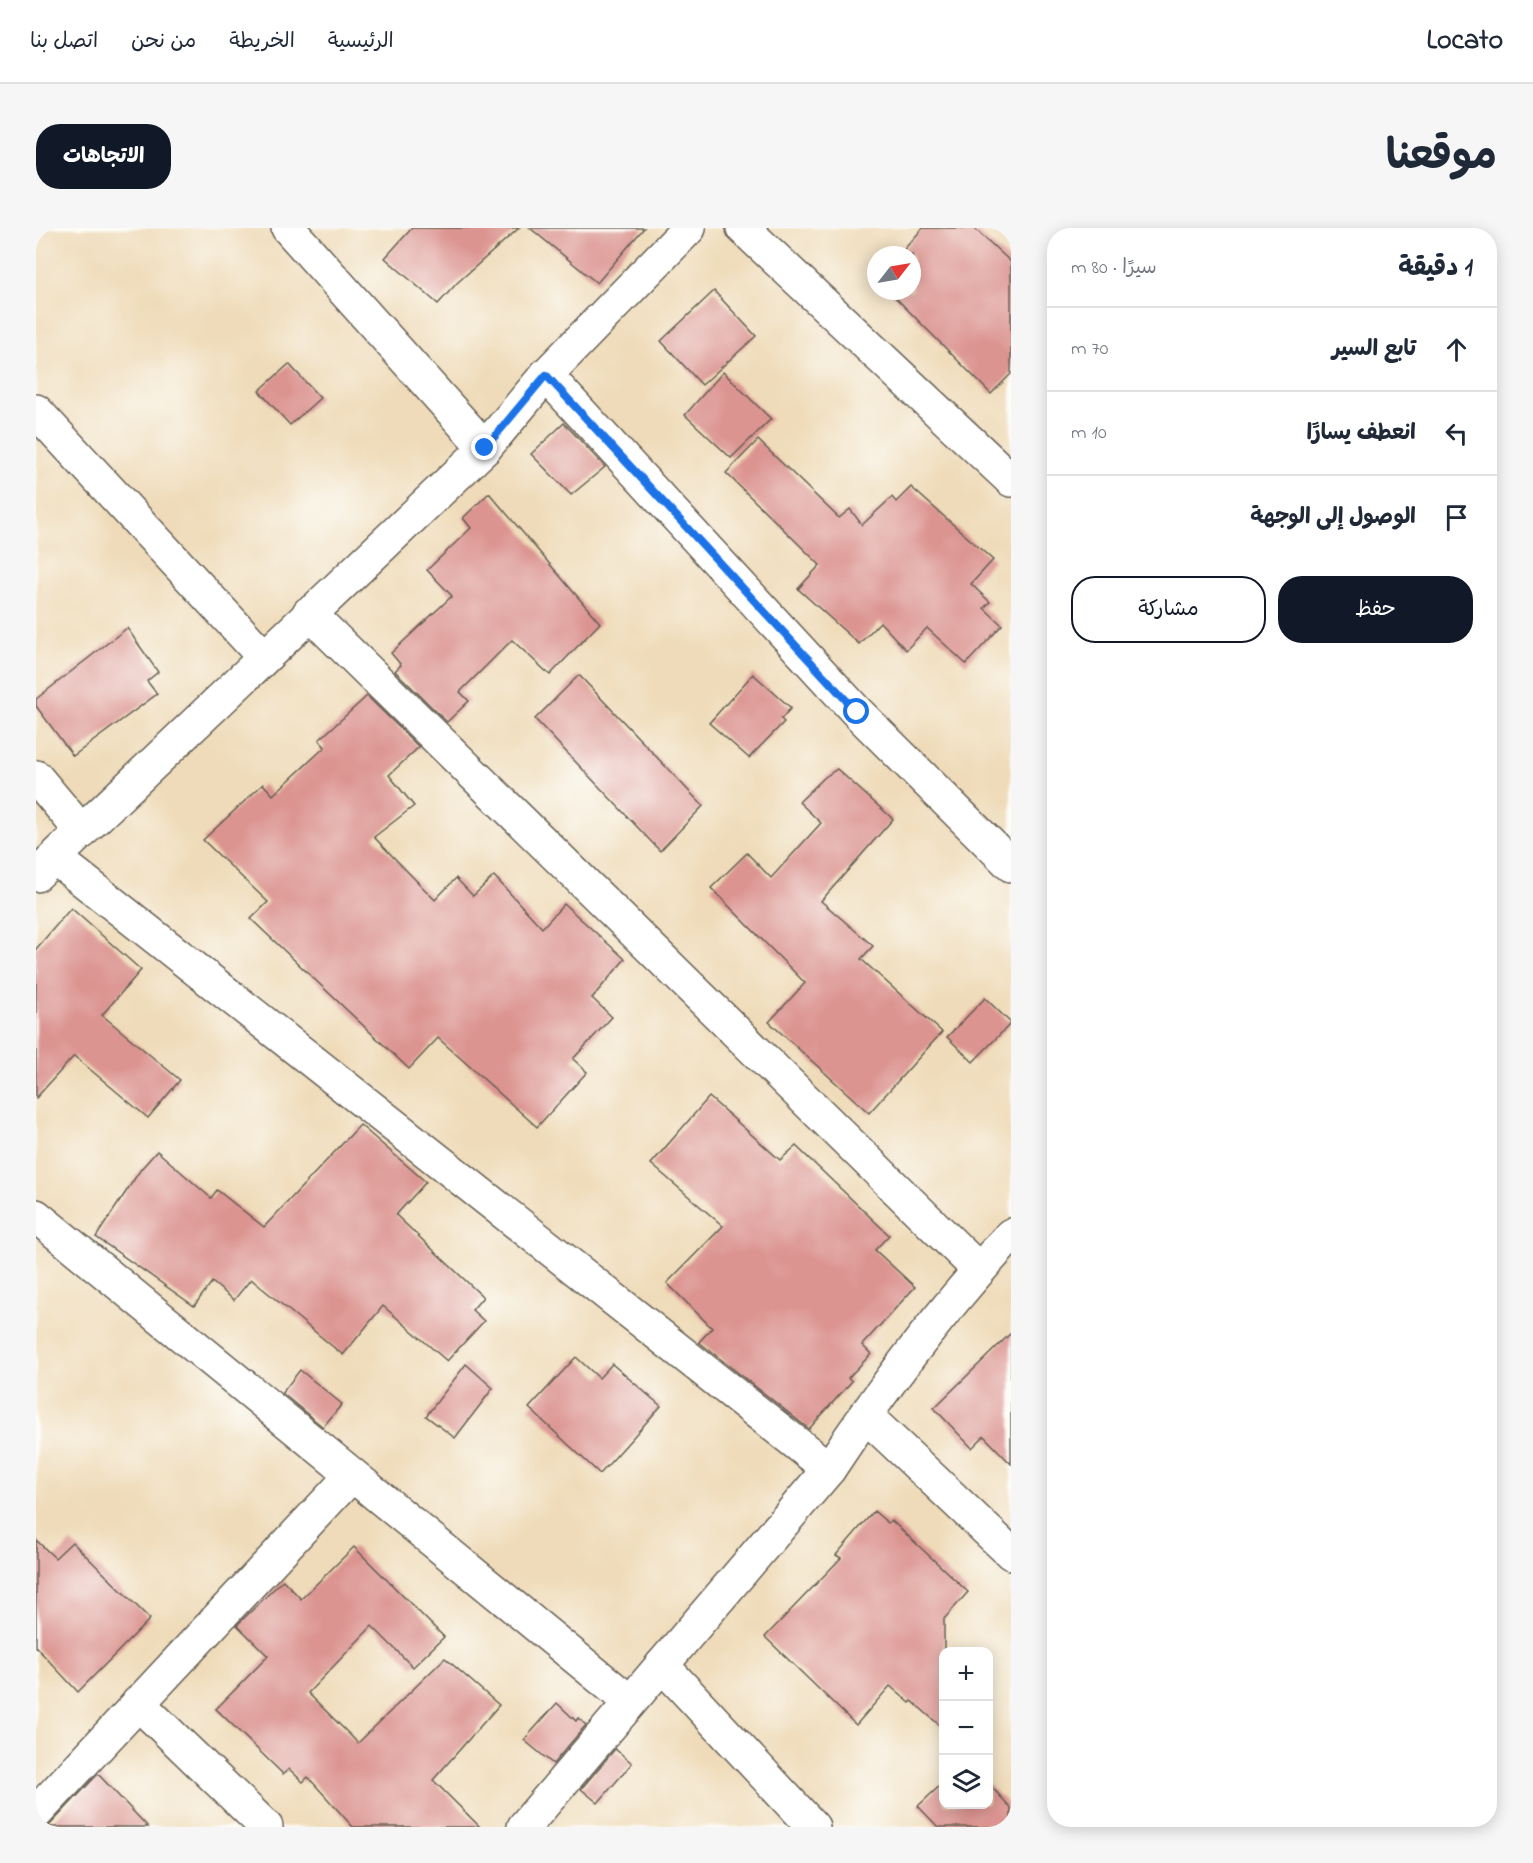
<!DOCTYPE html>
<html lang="ar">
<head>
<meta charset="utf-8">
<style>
  :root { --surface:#fff; --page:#f6f6f7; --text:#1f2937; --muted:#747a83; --line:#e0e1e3; --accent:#111827 }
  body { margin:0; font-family:"Indie Flower","Playpen Sans Arabic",sans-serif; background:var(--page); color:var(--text); direction:rtl }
  .controls { position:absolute; right:18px; bottom:18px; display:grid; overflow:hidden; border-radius:12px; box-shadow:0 3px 15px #0003 }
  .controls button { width:54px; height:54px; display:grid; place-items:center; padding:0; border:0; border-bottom:2px solid var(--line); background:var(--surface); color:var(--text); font:30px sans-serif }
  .compass { position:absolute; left:831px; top:18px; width:54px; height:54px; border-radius:50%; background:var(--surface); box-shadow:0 3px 15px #0003; rotate:59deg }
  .stop { position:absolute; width:18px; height:18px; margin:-14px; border:4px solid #1a73e8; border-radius:50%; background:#fff }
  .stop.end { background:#1a73e8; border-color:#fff; box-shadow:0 2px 6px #0008 }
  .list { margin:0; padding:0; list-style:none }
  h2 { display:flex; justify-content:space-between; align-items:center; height:78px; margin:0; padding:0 24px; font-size:26px }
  h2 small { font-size:20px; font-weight:400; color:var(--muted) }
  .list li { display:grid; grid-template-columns:39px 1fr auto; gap:18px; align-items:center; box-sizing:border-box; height:84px; padding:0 24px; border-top:2px solid var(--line) }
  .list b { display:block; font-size:22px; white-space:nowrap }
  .list em { font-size:20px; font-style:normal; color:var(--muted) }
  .actions { display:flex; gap:12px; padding:18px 24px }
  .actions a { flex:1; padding:14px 0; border:2px solid var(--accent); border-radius:24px; text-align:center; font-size:21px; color:var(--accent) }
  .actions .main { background:var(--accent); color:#fff }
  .icon { flex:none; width:33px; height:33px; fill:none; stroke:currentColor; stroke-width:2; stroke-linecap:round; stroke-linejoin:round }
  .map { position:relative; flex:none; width:975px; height:1599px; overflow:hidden; direction:ltr; border-radius:24px }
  header { display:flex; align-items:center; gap:36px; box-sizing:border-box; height:84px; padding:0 30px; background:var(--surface); border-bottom:2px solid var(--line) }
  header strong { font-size:28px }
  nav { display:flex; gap:33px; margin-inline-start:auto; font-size:21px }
  .intro { display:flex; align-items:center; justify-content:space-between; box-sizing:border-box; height:144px; padding:0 36px }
  h1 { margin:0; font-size:42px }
  .button { padding:15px 27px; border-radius:24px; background:var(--accent); color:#fff; font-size:21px; font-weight:700 }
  main { display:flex; gap:36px; padding:0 36px }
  aside { flex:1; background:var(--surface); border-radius:24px; box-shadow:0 3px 15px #0003 }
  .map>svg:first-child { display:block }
</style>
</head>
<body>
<header>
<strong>Locato</strong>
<nav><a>الرئيسية</a><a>الخريطة</a><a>من نحن</a><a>اتصل بنا</a></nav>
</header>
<div class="intro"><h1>موقعنا</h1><a class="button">الاتجاهات</a></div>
<main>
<aside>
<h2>1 دقيقة<small>سيرًا · 80 m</small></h2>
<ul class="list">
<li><svg class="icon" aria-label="ahead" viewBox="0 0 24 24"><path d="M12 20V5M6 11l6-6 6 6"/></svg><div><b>تابع السير</b></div><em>70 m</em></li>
<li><svg class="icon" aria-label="left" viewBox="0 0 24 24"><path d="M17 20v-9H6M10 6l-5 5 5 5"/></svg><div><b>انعطف يسارًا</b></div><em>10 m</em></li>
<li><svg class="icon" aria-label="arrive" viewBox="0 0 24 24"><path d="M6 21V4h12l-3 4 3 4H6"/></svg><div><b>الوصول إلى الوجهة</b></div></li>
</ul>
<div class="actions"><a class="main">حفظ</a><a>مشاركة</a></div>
</aside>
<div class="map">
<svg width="975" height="1599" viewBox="0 0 975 1599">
  <rect width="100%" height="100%" fill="#fdfcf7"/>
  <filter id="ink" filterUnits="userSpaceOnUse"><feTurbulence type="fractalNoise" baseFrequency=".0167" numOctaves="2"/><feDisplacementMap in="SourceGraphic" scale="12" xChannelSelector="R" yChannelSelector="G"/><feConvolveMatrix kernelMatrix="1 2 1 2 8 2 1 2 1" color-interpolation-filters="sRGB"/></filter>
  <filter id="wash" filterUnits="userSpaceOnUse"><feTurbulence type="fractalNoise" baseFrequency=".008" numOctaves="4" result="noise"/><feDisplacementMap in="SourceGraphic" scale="24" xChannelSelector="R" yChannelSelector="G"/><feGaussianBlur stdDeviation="1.35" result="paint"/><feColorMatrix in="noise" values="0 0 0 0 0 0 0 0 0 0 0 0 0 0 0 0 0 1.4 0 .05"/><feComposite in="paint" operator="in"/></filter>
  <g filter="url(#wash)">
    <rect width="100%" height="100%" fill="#efdbb9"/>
    <g id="blocks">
      <g fill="#dc9491">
        <path d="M 376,0 L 483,0 L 422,54 L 402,76 L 349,30 Z"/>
        <path d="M 494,0 L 608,0 L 561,55 Z"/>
        <path d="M 887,0 L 938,0 L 975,34 L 975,146 L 955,166 L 853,63 L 876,63 L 876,27 L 863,27 Z"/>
        <path d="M 678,63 L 720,108 L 666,157 L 625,113 Z"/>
        <path d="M 253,136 L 284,170 L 254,197 L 223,163 Z"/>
        <path d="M 687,144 L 735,191 L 695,230 L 649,187 Z"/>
        <path d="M 528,195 L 569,239 L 535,267 L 495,226 Z"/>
        <path d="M 722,212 L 803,290 L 814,281 L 826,297 L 856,269 L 860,274 L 875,259 L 957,332 L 935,356 L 954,374 L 948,380 L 966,397 L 930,436 L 891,400 L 870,422 L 844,394 L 823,416 L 762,361 L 784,337 L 690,245 Z"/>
        <path d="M 453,265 L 564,395 L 514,447 L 476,412 L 424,464 L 433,473 L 411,494 L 359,443 L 365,437 L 355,425 L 416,368 L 391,342 L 435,300 L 427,290 Z"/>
        <path d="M 91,400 L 122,444 L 111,453 L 121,466 L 37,528 L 0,478 L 0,471 Z"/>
        <path d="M 717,446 L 755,480 L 745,491 L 748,494 L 713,530 L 673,495 Z"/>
        <path d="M 543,447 L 667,578 L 624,623 L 499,491 Z"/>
        <path d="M 331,468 L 383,519 L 353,547 L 378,578 L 338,609 L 399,672 L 420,650 L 437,668 L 458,648 L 506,700 L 528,676 L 589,731 L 556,770 L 576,789 L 537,831 L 551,844 L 501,899 L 402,810 L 373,841 L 215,691 L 232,674 L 167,612 L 227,556 L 237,567 L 289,519 L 283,512 Z"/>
        <path d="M 801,541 L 857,591 L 785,673 L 837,718 L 825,731 L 906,804 L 833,885 L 733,794 L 769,755 L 675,660 L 711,625 L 735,650 L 785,595 L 763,574 L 789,549 Z"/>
        <path d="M 35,680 L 105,742 L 66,787 L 144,852 L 112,890 L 38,828 L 0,870 L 0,721 Z"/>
        <path d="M 949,770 L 975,795 L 937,834 L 911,809 Z"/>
        <path d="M 673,869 L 744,932 L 760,918 L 853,1007 L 839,1022 L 879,1059 L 826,1117 L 835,1126 L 812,1150 L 816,1153 L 773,1201 L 663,1114 L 676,1100 L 631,1055 L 687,998 L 615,936 Z"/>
        <path d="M 324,897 L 390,954 L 360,987 L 447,1069 L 436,1082 L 448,1093 L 411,1133 L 347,1078 L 307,1127 L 215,1051 L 198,1072 L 176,1054 L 158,1078 L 60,1009 L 105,941 L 121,923 L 175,970 L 181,962 L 228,999 Z"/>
        <path d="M 975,1105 L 975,1236 L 948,1208 L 936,1220 L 898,1180 Z"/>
        <path d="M 540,1129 L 563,1150 L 576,1136 L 625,1178 L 564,1246 L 493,1180 Z"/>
        <path d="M 430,1136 L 457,1160 L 419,1210 L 390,1188 Z"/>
        <path d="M 264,1142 L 306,1176 L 287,1199 L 246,1165 Z"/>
        <path d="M 838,1283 L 852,1295 L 855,1292 L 932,1364 L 908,1391 L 908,1501 L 876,1473 L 874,1475 L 854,1458 L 820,1497 L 729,1409 L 805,1330 L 800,1327 Z"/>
        <path d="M 0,1312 L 19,1330 L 36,1314 L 114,1391 L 42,1464 L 0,1419 Z"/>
        <path d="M 318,1319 L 408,1409 L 377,1439 L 336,1398 L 272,1465 L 322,1515 L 409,1430 L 463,1477 L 397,1552 L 444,1599 L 317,1599 L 272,1549 L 267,1554 L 253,1541 L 247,1546 L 180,1481 L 232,1428 L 201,1397 L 247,1352 L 265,1371 Z"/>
        <path d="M 521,1475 L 540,1493 L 542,1490 L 550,1497 L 517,1536 L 488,1512 Z"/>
        <path d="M 579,1521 L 596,1535 L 562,1575 L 545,1561 Z"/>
        <path d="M 62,1546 L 112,1599 L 12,1599 Z"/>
        <path d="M 908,1554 L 908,1576 L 952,1576 L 952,1555 L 975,1580 L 975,1599 L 902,1599 L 882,1578 Z"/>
      </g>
    </g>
  </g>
  <g filter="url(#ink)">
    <use href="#blocks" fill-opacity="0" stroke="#665f53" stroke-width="1.5"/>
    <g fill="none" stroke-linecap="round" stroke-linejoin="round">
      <g stroke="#665f53" stroke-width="36">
        <g id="minor">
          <path d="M 252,0 L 449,220"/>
          <path d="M 707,0 L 975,252"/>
          <path d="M 510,147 L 821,484 L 975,637"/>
          <path d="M 0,183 L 228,429"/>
          <path d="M 273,385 L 943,1042"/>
          <path d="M 0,549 L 46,604"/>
          <path d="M 19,630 L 793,1241"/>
          <path d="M 0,647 L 449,220 L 510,147 L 653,0"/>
          <path d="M 0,988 L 594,1474"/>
          <path d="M 829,1187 L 975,1325"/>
          <path d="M 626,1437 L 777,1599"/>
          <path d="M 102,1475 L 230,1599"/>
          <path d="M 0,1585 L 316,1247"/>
          <path d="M 488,1599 L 793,1241 C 847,1159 908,1079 975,1007"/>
        </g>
      </g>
      <use href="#minor" stroke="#fff" stroke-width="33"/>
    </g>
  </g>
  <g fill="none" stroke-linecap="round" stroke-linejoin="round" filter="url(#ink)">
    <path stroke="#1a73e8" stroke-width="8" d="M 449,220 L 510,147 L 821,484"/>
  </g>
</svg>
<div class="controls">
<button>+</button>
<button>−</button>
<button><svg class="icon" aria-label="layers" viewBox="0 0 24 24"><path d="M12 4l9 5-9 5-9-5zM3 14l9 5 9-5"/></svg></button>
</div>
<svg class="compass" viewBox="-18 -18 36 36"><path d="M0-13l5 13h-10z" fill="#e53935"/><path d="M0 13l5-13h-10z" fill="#747a83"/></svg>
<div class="stop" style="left:821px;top:484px"></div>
<div class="stop end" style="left:449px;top:220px"></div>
</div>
</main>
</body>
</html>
